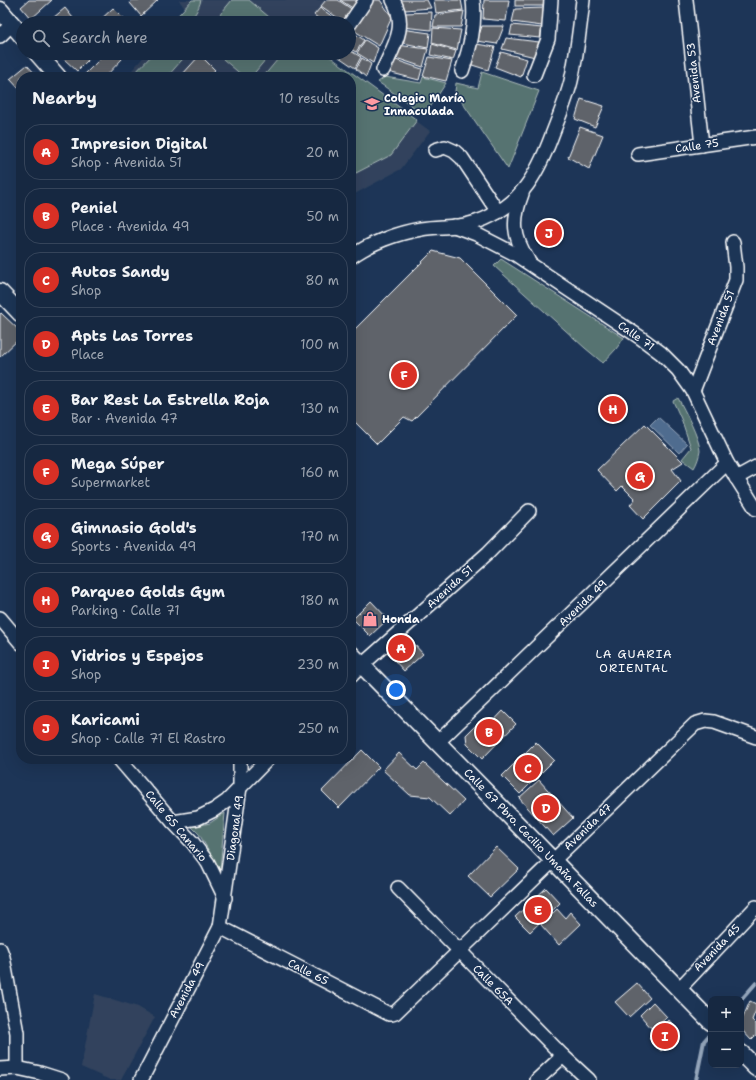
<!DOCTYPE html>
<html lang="en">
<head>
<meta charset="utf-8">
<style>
  :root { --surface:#162841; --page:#23344c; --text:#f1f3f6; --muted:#9ea6b1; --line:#35445a; --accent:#d93025 }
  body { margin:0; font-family:"Shantell Sans",sans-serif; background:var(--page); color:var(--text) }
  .controls { position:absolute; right:12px; bottom:12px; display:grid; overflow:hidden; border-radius:8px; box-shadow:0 4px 16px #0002 }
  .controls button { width:36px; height:36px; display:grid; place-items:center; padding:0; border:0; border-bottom:1px solid var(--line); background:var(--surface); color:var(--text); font:20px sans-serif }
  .you { position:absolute; left:396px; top:690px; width:14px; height:14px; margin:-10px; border:3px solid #fff; border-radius:50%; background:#1a73e8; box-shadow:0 0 0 6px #1a73e833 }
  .badge { display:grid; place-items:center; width:26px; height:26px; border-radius:50%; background:var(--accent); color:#fff; font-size:13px; font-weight:700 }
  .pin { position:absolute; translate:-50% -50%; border:2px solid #fff; box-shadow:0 1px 4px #0006 }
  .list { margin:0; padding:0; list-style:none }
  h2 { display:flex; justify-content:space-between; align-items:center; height:52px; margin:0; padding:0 16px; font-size:17px }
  h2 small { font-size:13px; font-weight:400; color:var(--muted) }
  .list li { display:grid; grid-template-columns:26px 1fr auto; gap:12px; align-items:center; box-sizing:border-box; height:56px; margin:0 8px 8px; padding:0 8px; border:1px solid var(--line); border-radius:16px }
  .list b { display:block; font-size:15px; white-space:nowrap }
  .list p { margin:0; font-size:13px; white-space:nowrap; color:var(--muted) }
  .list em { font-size:13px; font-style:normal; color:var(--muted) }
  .icon { flex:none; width:22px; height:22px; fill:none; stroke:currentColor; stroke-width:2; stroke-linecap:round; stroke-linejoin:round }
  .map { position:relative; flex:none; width:756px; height:1080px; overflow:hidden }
  .search { position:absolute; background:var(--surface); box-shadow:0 4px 16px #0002; left:16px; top:16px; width:340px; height:44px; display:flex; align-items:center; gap:10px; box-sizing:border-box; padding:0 14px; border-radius:22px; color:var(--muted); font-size:15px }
  .panel { position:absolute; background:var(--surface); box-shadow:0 4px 16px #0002; left:16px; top:72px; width:340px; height:692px; border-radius:16px }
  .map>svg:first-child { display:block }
</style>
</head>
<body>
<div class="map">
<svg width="756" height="1080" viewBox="0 0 756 1080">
  <rect width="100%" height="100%" fill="#1d3557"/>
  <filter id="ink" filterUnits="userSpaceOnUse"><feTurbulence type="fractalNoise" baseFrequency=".025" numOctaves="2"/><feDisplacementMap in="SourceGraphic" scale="8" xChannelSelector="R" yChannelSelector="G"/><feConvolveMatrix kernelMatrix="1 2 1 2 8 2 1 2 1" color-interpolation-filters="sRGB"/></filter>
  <g filter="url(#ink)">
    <g fill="#31435d">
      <path d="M 179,0 L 338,0 L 321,23 L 173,23 L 185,9 Z"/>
      <path d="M 147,53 L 325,53 L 430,131 L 401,169 L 351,196 L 351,77 L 223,77 L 206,61 L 191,77 L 126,77 Z"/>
      <path d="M 95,994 L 138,1007 L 155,1017 L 121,1080 L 110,1080 L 81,1067 Z"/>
    </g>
    <g fill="#567371" stroke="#aab9b8">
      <path d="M 192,0 L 201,0 C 199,8 193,21 184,23 C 180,24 175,23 171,23 Z"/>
      <path d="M 232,0 L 249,0 L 276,23 L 213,23 Z"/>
      <path d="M 154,53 L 188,53 L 167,77 L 131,77 Z"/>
      <path d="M 216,53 L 271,53 L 251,77 L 244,77 Z"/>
      <path d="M 283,53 L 325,53 L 417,120 L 391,155 L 356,173 L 351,169 L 351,77 L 263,77 Z"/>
      <path d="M 482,72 L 539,91 L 508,169 L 455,92 L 456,83 L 478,88 Z"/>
      <path d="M 385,77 L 421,83 L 423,77 L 446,83 L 425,115 L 378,82 Z"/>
      <path d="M 501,259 L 624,338 L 616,349 L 603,363 L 585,348 L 494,266 Z"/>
      <path d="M 678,398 C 684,409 700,439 700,451 C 699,457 697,463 694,468 L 682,459 L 691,448 L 682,421 L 673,401 Z"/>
      <path d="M 225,813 L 220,870 L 199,834 L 192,827 L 210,823 Z"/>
    </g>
    <path fill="#506c8f" stroke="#96a7bc" d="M 658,417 L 687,444 L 679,453 L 650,425 Z"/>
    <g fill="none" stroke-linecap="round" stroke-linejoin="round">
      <g stroke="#96a7bc" stroke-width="4">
        <path d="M 741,1000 L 756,983"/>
        <path d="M 696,1080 L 704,1041 L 711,1033"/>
      </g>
    </g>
    <g fill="#5f636a" stroke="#fff">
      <path d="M 29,0 L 52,0 L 31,19 L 21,7 Z"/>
      <path d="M 132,0 L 158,0 L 141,16 L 130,3 Z"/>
      <path d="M 326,0 L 338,0 L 353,10 L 345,23 L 321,6 Z"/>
      <path d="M 340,0 L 360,0 L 354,9 Z"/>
      <path d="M 373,0 L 380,0 L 392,17 L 379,46 L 353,30 Z"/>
      <path d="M 400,0 L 427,0 L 431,8 L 405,10 Z"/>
      <path d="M 434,0 L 461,0 L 463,10 L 436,13 Z"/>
      <path d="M 484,0 L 509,0 L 506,21 L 483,19 Z"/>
      <rect x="515" y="0" width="30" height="6"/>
      <path d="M 65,8 L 77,23 L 47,23 Z"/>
      <path d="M 113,8 L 127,22 L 125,23 L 97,23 Z"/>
      <path d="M 320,8 L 342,23 L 317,23 L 319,19 L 314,15 Z"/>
      <path d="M 545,8 L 542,26 L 512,22 L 515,9 Z"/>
      <path d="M 464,11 L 461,27 L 433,27 L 435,15 Z"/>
      <path d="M 432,12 L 431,30 L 402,27 L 404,13 Z"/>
      <path d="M 512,25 L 542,28 L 540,38 L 510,35 Z"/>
      <path d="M 482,26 L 504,26 L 497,44 L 477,41 Z"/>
      <path d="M 433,28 L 461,30 L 457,50 L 432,43 Z"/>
      <path d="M 401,29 L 430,33 L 428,48 L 398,42 Z"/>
      <path d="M 352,32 L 364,40 L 356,52 L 349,48 L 349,36 Z"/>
      <path d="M 506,38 L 539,42 L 535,57 L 502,49 Z"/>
      <path d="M 365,40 L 378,48 L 373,63 L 357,53 Z"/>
      <path d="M 432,44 L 456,51 L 453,60 L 430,55 Z"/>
      <path d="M 476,44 L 495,47 L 488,70 L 469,64 Z"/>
      <path d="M 397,45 L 428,49 L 423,67 L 393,57 Z"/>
      <path d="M 349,50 L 361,57 L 355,68 L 336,55 L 338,53 L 349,53 Z"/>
      <path d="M 501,52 L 527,59 L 521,77 L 495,67 Z"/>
      <path d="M 69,53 L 95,53 L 77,71 L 64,59 Z"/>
      <path d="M 106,53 L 117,53 L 122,59 L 105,77 L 82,77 Z"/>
      <path d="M 200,55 L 215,70 L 208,77 L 182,77 L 181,76 Z"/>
      <path d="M 429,57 L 452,61 L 446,81 L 423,76 Z"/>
      <path d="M 362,58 L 371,64 L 366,77 L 356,69 Z"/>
      <path d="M 393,59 L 422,69 L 419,80 L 388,72 Z"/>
      <path d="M 27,65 L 38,77 L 21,77 L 21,91 L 10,79 Z"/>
      <path d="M 581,99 L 604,106 L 595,127 L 575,119 Z"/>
      <path d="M 580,127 L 603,135 L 589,169 L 568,157 Z"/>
      <path d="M 433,251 L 460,258 L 517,315 L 412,421 L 404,417 L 377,444 L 351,418 L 351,333 Z"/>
      <path d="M 1,313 L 21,332 L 21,337 L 0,357 L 0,314 Z"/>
      <path d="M 645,424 L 683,462 L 672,469 L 681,481 L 643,519 L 630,505 L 635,499 L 622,486 L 617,491 L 597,470 Z"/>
      <path d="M 371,601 L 388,619 L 370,636 L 353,619 Z"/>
      <path d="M 406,635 L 414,644 L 395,661 L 387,652 Z"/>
      <path d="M 414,644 L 423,654 L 404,671 L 395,661 Z"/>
      <path d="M 503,711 L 516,724 L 482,759 L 467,744 L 466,735 L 479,722 L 486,729 Z"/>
      <path d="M 536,742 L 554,760 L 520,794 L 502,776 Z"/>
      <path d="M 362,750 L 379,767 L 339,808 L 322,791 Z"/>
      <path d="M 399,753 L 417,770 L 424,763 L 464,801 L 450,816 L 430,797 L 410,795 L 383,770 Z"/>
      <path d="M 539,780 L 573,818 L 553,836 L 519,798 Z"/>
      <path d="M 496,847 L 519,869 L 490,897 L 468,876 Z"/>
      <path d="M 546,888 L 560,903 L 530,932 L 515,917 Z"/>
      <path d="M 557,909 L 565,918 L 570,912 L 581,924 L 559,945 L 541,925 Z"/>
      <path d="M 637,983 L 650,998 L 629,1017 L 615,1002 Z"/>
      <path d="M 750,1001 L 756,1004 L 756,1010 L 752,1020 L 756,1024 L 756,1035 L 751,1040 L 741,1029 L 741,1022 Z"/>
      <path d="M 653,1002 L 667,1017 L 653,1030 L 640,1015 Z"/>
      <path d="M 669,1020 L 680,1033 L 661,1051 L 649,1038 Z"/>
    </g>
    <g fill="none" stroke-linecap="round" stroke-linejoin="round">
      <g stroke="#fff" stroke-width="16">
        <g id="minor">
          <path d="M 686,0 L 702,145"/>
          <path d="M 349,25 L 366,0"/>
          <path d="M 0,36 L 12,24"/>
          <path d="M 383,70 C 394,46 408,26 393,0"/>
          <path d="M 462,71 C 470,48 476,25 473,0"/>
          <path d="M 534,75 L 548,39 L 551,0"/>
          <path d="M 435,150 L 445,147 L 454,151 L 462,158 L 498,212"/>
          <path d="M 638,154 L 756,137"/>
          <path d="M 522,194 C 512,220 513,237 528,260"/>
          <path d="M 454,226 L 476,234 L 515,254 L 641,338 L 661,353 L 678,370 L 693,391 L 727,463 L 756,509"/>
          <path d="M 351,257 C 370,243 397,233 421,229 C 437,226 453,228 469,224 C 490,219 511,206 524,189 C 537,173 545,154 552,135 C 558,119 567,98 571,81 C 577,54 580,27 583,0"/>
          <path d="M 693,391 L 736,280 L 736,267 L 733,242"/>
          <path d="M 736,478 L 756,467"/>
          <path d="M 0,618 L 21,643"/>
          <path d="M 351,676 L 362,665 L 488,553 L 529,511"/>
          <path d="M 438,742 L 727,463"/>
          <path d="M 119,759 L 173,822 L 193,843 L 208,863 L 225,898"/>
          <path d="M 173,822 L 198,818 L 214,810 L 227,801 L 268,759"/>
          <path d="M 398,888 L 563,1056 L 589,1080"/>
          <path d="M 220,927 L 389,1014 L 392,1014 L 395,1013 L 695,724 L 705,721 L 714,722 L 756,737"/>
          <path d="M 0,949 L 3,957 L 17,1033 L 17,1068"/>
          <path d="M 679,989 L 756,907"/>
          <path d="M 0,1069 L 17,1068 L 40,1073 L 62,1080"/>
          <path d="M 141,1080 L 220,927 L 240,787 L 240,759"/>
          <path d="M 537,1080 L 563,1056"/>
        </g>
      </g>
      <g stroke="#fff" stroke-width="19">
        <g id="major">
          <path d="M 0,10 L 23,37"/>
          <path d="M 37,53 L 58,77"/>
          <path d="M 0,292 L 21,314"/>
          <path d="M 351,654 L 711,1022"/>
          <path d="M 741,1053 L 756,1068"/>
        </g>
      </g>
      <use href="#minor" stroke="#1d3557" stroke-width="13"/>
      <use href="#major" stroke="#1d3557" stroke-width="16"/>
    </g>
  </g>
  <defs>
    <g id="university-bare" transform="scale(1.2)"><path d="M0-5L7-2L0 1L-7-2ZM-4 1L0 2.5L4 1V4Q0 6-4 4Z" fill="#ff9aa2" stroke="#1d3557" stroke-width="2.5" paint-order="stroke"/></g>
    <g id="shop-bare" transform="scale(1.2)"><path d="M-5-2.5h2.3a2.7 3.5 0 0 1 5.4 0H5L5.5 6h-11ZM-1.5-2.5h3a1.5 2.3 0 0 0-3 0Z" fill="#ff9aa2" stroke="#1d3557" stroke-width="2.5" paint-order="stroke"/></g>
  </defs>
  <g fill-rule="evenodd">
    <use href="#university-bare" x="372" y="104"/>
    <use href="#shop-bare" x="370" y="619"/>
  </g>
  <g text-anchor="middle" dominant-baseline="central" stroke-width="3" stroke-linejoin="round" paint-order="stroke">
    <g font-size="11" fill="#fff" stroke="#1d3557">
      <text transform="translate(694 73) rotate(-96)">Avenida 53</text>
      <text transform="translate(697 146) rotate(-8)">Calle 75</text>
      <text transform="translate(721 318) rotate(-69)">Avenida 51</text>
      <text transform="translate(636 336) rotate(35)">Calle 71</text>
      <text transform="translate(450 587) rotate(-42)">Avenida 51</text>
      <text transform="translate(583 603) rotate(-44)">Avenida 49</text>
      <text transform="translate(176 826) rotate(50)">Calle 65 Canario</text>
      <text transform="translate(588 827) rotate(-44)">Avenida 47</text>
      <text transform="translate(235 828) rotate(-82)">Diagonal 49</text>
      <text transform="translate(531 838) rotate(46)">Calle 67 Pbro. Cecilio Umaña Fallas</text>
      <text transform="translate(717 948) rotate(-46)">Avenida 45</text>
      <text transform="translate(308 972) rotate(27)">Calle 65</text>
      <text transform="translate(493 985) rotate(45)">Calle 65A</text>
      <text transform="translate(187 990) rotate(-62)">Avenida 49</text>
    </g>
    <g font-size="11" font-weight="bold" fill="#fff" stroke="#1d3557" text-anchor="start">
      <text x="384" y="98">Colegio María<tspan x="384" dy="13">Inmaculada</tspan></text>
      <text x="382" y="619">Honda</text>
    </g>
    <g font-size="12" letter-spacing="1" fill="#fff" stroke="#1d3557">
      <text x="634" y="654">LA GUARIA<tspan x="634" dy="14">ORIENTAL</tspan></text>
    </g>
  </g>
</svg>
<div class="controls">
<button>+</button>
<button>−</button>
</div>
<div class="you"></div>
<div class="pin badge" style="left:401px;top:648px">A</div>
<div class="pin badge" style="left:489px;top:732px">B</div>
<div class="pin badge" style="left:528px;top:768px">C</div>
<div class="pin badge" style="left:546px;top:808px">D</div>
<div class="pin badge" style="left:538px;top:910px">E</div>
<div class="pin badge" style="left:404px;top:375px">F</div>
<div class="pin badge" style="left:640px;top:476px">G</div>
<div class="pin badge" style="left:613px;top:409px">H</div>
<div class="pin badge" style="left:665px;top:1036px">I</div>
<div class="pin badge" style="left:549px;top:233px">J</div>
<div class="search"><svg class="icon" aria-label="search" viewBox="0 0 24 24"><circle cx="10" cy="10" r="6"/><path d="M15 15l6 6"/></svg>Search here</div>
<section class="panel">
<h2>Nearby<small>10 results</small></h2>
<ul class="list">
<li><span class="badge">A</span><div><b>Impresion Digital</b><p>Shop · Avenida 51</p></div><em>20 m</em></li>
<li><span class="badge">B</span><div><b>Peniel</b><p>Place · Avenida 49</p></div><em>50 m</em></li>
<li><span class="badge">C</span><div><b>Autos Sandy</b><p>Shop</p></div><em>80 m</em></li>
<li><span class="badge">D</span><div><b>Apts Las Torres</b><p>Place</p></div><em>100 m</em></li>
<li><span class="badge">E</span><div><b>Bar Rest La Estrella Roja</b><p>Bar · Avenida 47</p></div><em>130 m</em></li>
<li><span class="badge">F</span><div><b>Mega Súper</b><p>Supermarket</p></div><em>160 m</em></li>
<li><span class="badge">G</span><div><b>Gimnasio Gold's</b><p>Sports · Avenida 49</p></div><em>170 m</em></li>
<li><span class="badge">H</span><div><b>Parqueo Golds Gym</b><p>Parking · Calle 71</p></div><em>180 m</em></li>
<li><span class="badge">I</span><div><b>Vidrios y Espejos</b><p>Shop</p></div><em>230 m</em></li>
<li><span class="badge">J</span><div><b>Karicami</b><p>Shop · Calle 71 El Rastro</p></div><em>250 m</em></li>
</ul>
</section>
</div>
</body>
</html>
